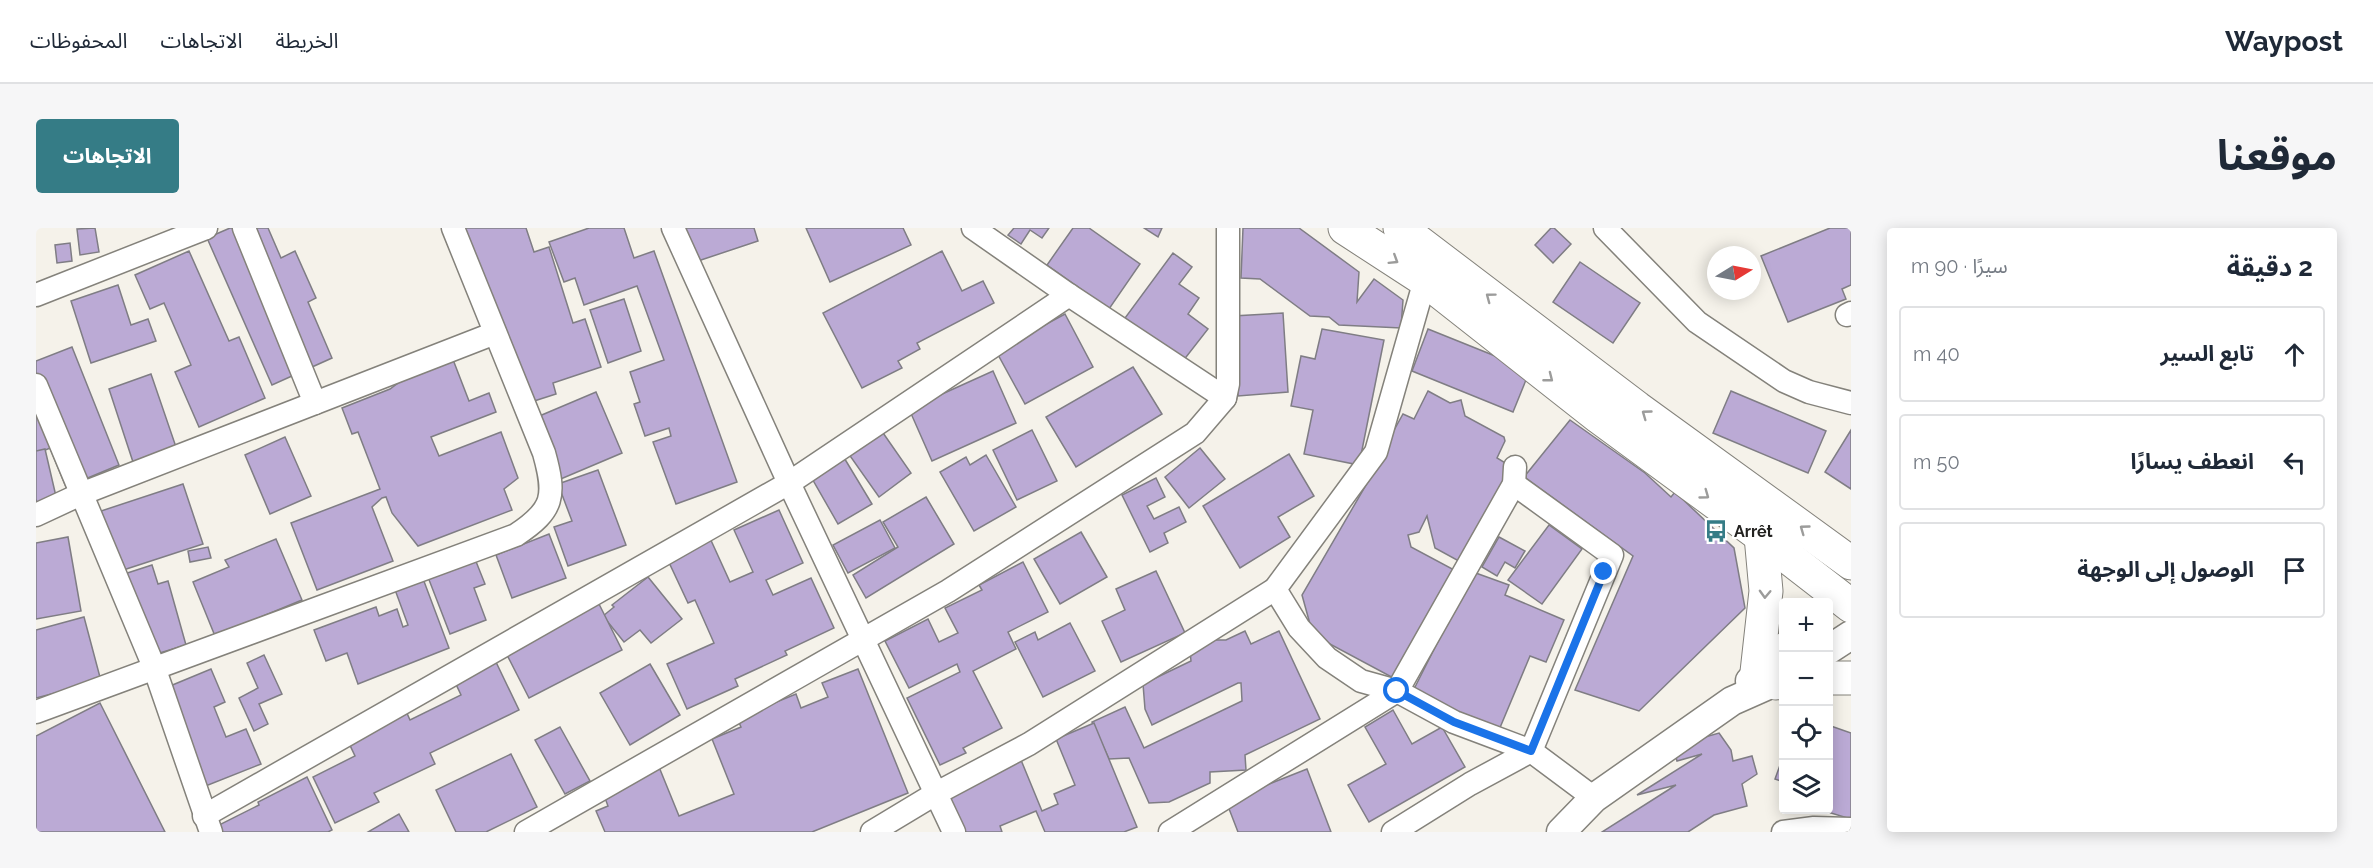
<!DOCTYPE html>
<html lang="ar">
<head>
<meta charset="utf-8">
<style>
  :root { --surface:#fff; --page:#f6f6f7; --text:#1f2937; --muted:#747a83; --line:#e0e1e3; --accent:#357c86 }
  body { margin:0; font-family:Raleway,"Noto Sans Arabic",sans-serif; background:var(--page); color:var(--text); direction:rtl }
  .controls { position:absolute; right:18px; bottom:18px; display:grid; overflow:hidden; border-radius:6px; box-shadow:0 3px 15px #0003 }
  .controls button { width:54px; height:54px; display:grid; place-items:center; padding:0; border:0; border-bottom:2px solid var(--line); background:var(--surface); color:var(--text); font:30px sans-serif }
  .compass { position:absolute; left:1671px; top:18px; width:54px; height:54px; border-radius:50%; background:var(--surface); box-shadow:0 3px 15px #0003; rotate:80deg }
  .stop { position:absolute; width:18px; height:18px; margin:-14px; border:4px solid #1a73e8; border-radius:50%; background:#fff }
  .stop.end { background:#1a73e8; border-color:#fff; box-shadow:0 2px 6px #0008 }
  .list { margin:0; padding:0; list-style:none }
  h2 { display:flex; justify-content:space-between; align-items:center; height:78px; margin:0; padding:0 24px; font-size:26px }
  h2 small { font-size:20px; font-weight:400; color:var(--muted) }
  .list li { display:grid; grid-template-columns:39px 1fr auto; gap:18px; align-items:center; box-sizing:border-box; height:96px; margin:0 12px 12px; padding:0 12px; border:2px solid var(--line); border-radius:6px }
  .list b { display:block; font-size:22px; white-space:nowrap }
  .list em { font-size:20px; font-style:normal; color:var(--muted) }
  .icon { flex:none; width:33px; height:33px; fill:none; stroke:currentColor; stroke-width:2; stroke-linecap:round; stroke-linejoin:round }
  .map { position:relative; flex:none; width:1815px; height:604px; overflow:hidden; direction:ltr; border-radius:6px }
  header { display:flex; align-items:center; gap:36px; box-sizing:border-box; height:84px; padding:0 30px; background:var(--surface); border-bottom:2px solid var(--line) }
  header strong { font-size:28px }
  nav { display:flex; gap:33px; margin-inline-start:auto; font-size:21px }
  .intro { display:flex; align-items:center; justify-content:space-between; box-sizing:border-box; height:144px; padding:0 36px }
  h1 { margin:0; font-size:42px }
  .button { padding:15px 27px; border-radius:6px; background:var(--accent); color:#fff; font-size:21px; font-weight:700 }
  main { display:flex; gap:36px; padding:0 36px }
  aside { flex:1; background:var(--surface); border-radius:6px; box-shadow:0 3px 15px #0003 }
  .map>svg:first-child { display:block }
</style>
</head>
<body>
<header>
<strong>Waypost</strong>
<nav><a>الخريطة</a><a>الاتجاهات</a><a>المحفوظات</a></nav>
</header>
<div class="intro"><h1>موقعنا</h1><a class="button">الاتجاهات</a></div>
<main>
<aside>
<h2>2 دقيقة<small>سيرًا · 90 m</small></h2>
<ul class="list">
<li><svg class="icon" aria-label="ahead" viewBox="0 0 24 24"><path d="M12 20V5M6 11l6-6 6 6"/></svg><div><b>تابع السير</b></div><em>40 m</em></li>
<li><svg class="icon" aria-label="left" viewBox="0 0 24 24"><path d="M17 20v-9H6M10 6l-5 5 5 5"/></svg><div><b>انعطف يسارًا</b></div><em>50 m</em></li>
<li><svg class="icon" aria-label="arrive" viewBox="0 0 24 24"><path d="M6 21V4h12l-3 4 3 4H6"/></svg><div><b>الوصول إلى الوجهة</b></div></li>
</ul>
</aside>
<div class="map">
<svg width="1815" height="604" viewBox="0 0 1815 604">
  <rect width="100%" height="100%" fill="#f5f2ea"/>
  <g fill="#bbaad5" stroke="#7f7d84" stroke-width="1.5">
    <path d="M 59,0 L 63,24 L 44,27 L 41,1 Z"/>
    <path d="M 194,0 L 232,0 L 245,30 L 259,23 L 280,70 L 272,74 L 296,130 L 236,157 L 171,10 Z"/>
    <path d="M 422,0 L 490,0 L 498,24 L 513,19 L 537,95 L 549,91 L 565,139 L 517,155 L 520,166 L 495,174 Z"/>
    <path d="M 553,0 L 588,0 L 598,30 L 618,23 L 701,254 L 640,276 L 617,214 L 635,208 L 633,200 L 609,208 L 598,176 L 604,174 L 594,144 L 628,132 L 601,58 L 548,77 L 539,50 L 528,54 L 513,14 Z"/>
    <path d="M 648,0 L 718,0 L 722,13 L 659,34 Z"/>
    <path d="M 770,0 L 867,0 L 875,17 L 794,54 Z"/>
    <path d="M 978,0 L 1013,0 L 1006,10 L 994,2 L 985,16 L 972,7 Z"/>
    <path d="M 1037,0 L 1053,0 L 1104,36 L 1073,81 L 1011,37 Z"/>
    <path d="M 1108,0 L 1126,0 L 1122,9 Z"/>
    <path d="M 1207,0 L 1263,0 L 1323,44 L 1321,74 L 1338,51 L 1367,72 L 1365,100 L 1303,97 L 1293,89 L 1274,88 L 1224,51 L 1205,50 Z"/>
    <path d="M 1515,0 L 1518,0 L 1535,16 L 1517,35 L 1499,17 Z"/>
    <path d="M 1794,0 L 1815,0 L 1815,57 L 1806,61 L 1810,71 L 1752,94 L 1725,28 Z"/>
    <path d="M 34,15 L 36,33 L 21,35 L 19,17 Z"/>
    <path d="M 153,23 L 193,113 L 203,109 L 229,170 L 163,199 L 139,144 L 155,137 L 128,75 L 114,81 L 99,47 Z"/>
    <path d="M 906,23 L 926,63 L 947,53 L 958,75 L 881,115 L 884,121 L 862,133 L 866,140 L 826,160 L 787,85 Z"/>
    <path d="M 1137,25 L 1156,39 L 1143,56 L 1163,70 L 1152,86 L 1172,101 L 1147,133 L 1089,90 Z"/>
    <path d="M 1544,34 L 1604,75 L 1577,115 L 1517,74 Z"/>
    <path d="M 82,57 L 95,97 L 112,91 L 120,113 L 55,135 L 35,73 Z"/>
    <path d="M 588,71 L 605,123 L 572,135 L 554,82 Z"/>
    <path d="M 1247,85 L 1252,164 L 1202,168 L 1197,88 Z"/>
    <path d="M 1029,86 L 1057,139 L 989,176 L 960,123 Z"/>
    <path d="M 1286,101 L 1348,112 L 1323,237 L 1268,226 L 1277,182 L 1255,178 L 1265,128 L 1279,131 Z"/>
    <path d="M 1392,101 L 1494,142 L 1477,184 L 1376,143 Z"/>
    <path d="M 36,119 L 83,237 L 30,259 L 14,220 L 0,226 L 0,133 Z"/>
    <path d="M 416,129 L 433,173 L 453,165 L 460,184 L 395,209 L 403,228 L 465,204 L 482,250 L 468,261 L 476,282 L 382,318 L 356,285 L 350,269 L 346,270 L 336,279 L 357,333 L 281,362 L 255,295 L 344,261 L 322,204 L 316,206 L 306,180 L 354,161 L 378,143 Z"/>
    <path d="M 1097,139 L 1126,186 L 1040,239 L 1010,189 Z"/>
    <path d="M 957,143 L 980,195 L 896,233 L 873,181 Z"/>
    <path d="M 115,146 L 140,219 L 97,234 L 73,161 Z"/>
    <path d="M 1392,163 L 1414,175 L 1425,172 L 1429,188 L 1468,209 L 1469,213 L 1461,230 L 1476,239 L 1430,337 L 1399,320 L 1391,288 L 1383,304 L 1372,307 L 1375,319 L 1422,344 L 1363,453 L 1277,407 L 1266,367 L 1344,233 L 1347,222 L 1367,186 L 1378,191 Z"/>
    <path d="M 1695,163 L 1790,203 L 1772,245 L 1677,205 Z"/>
    <path d="M 560,164 L 586,225 L 520,253 L 494,192 Z"/>
    <path d="M 1534,192 L 1609,245 L 1635,269 L 1639,264 L 1698,320 L 1709,380 L 1603,483 L 1539,462 L 1597,328 L 1488,249 Z"/>
    <path d="M 845,202 L 875,245 L 843,269 L 812,225 Z"/>
    <path d="M 996,202 L 1021,253 L 981,272 L 957,222 Z"/>
    <path d="M 1815,202 L 1815,261 L 1789,244 Z"/>
    <path d="M 249,209 L 275,268 L 234,286 L 209,227 Z"/>
    <path d="M 1164,220 L 1189,251 L 1153,280 L 1129,249 Z"/>
    <path d="M 9,221 L 22,277 L 2,281 L 0,271 L 0,223 Z"/>
    <path d="M 1253,226 L 1278,268 L 1242,289 L 1254,309 L 1204,340 L 1167,278 Z"/>
    <path d="M 950,227 L 980,279 L 938,303 L 904,244 L 930,229 L 934,237 Z"/>
    <path d="M 807,228 L 836,276 L 802,296 L 774,247 Z"/>
    <path d="M 562,242 L 590,317 L 532,338 L 518,299 L 536,293 L 522,256 Z"/>
    <path d="M 1120,250 L 1129,269 L 1111,278 L 1118,291 L 1143,279 L 1150,294 L 1128,305 L 1132,315 L 1114,324 L 1086,267 Z"/>
    <path d="M 147,256 L 167,316 L 75,346 L 56,286 Z"/>
    <path d="M 890,269 L 918,316 L 830,370 L 817,347 L 862,319 L 847,294 Z"/>
    <path d="M 743,282 L 767,335 L 730,352 L 737,367 L 775,350 L 798,400 L 749,423 L 751,427 L 699,451 L 702,458 L 651,481 L 631,436 L 678,415 L 659,372 L 652,375 L 630,328 L 673,308 L 694,354 L 717,344 L 698,302 Z"/>
    <path d="M 844,292 L 859,320 L 812,345 L 797,317 Z"/>
    <path d="M 1513,297 L 1546,321 L 1506,376 L 1472,352 Z"/>
    <path d="M 1045,304 L 1071,349 L 1024,376 L 998,331 Z"/>
    <path d="M 513,306 L 530,350 L 476,370 L 460,327 Z"/>
    <path d="M 32,309 L 45,383 L 0,391 L 0,315 Z"/>
    <path d="M 1463,309 L 1489,323 L 1479,340 L 1469,334 L 1461,348 L 1446,339 Z"/>
    <path d="M 240,311 L 266,372 L 179,408 L 157,354 L 193,339 L 189,332 Z"/>
    <path d="M 172,319 L 175,330 L 154,334 L 152,323 Z"/>
    <path d="M 437,326 L 449,356 L 438,360 L 450,392 L 414,406 L 390,344 Z"/>
    <path d="M 987,334 L 1012,384 L 972,404 L 980,421 L 937,443 L 966,500 L 927,520 L 930,525 L 904,537 L 871,470 L 924,444 L 921,436 L 873,460 L 849,413 L 892,391 L 903,414 L 922,405 L 909,380 L 946,362 L 943,357 Z"/>
    <path d="M 116,337 L 122,356 L 132,353 L 150,417 L 104,431 L 79,349 Z"/>
    <path d="M 1120,343 L 1149,405 L 1085,434 L 1066,393 L 1089,382 L 1080,361 Z"/>
    <path d="M 1437,344 L 1473,357 L 1469,367 L 1528,392 L 1510,434 L 1494,428 L 1463,502 L 1376,465 Z"/>
    <path d="M 386,348 L 413,420 L 322,456 L 311,425 L 290,433 L 278,402 L 340,379 L 343,388 L 361,381 L 367,399 L 372,397 L 358,359 Z"/>
    <path d="M 612,349 L 646,391 L 615,415 L 604,402 L 588,414 L 567,388 L 578,379 L 576,377 Z"/>
    <path d="M 560,370 L 586,422 L 493,470 L 468,421 Z"/>
    <path d="M 48,389 L 65,453 L 0,470 L 0,402 Z"/>
    <path d="M 1034,395 L 1059,443 L 1007,469 L 979,414 L 999,404 L 1002,412 Z"/>
    <path d="M 1209,403 L 1215,416 L 1243,403 L 1284,491 L 1209,527 L 1210,542 L 1174,544 L 1174,555 L 1133,574 L 1113,575 L 1093,530 L 1073,531 L 1056,494 L 1089,479 L 1108,520 L 1206,473 L 1205,455 L 1202,455 L 1116,497 L 1109,481 L 1107,456 L 1155,433 L 1154,423 L 1175,412 L 1190,412 Z"/>
    <path d="M 228,427 L 246,466 L 223,476 L 232,496 L 218,503 L 203,470 L 222,460 L 211,435 Z"/>
    <path d="M 459,432 L 483,482 L 394,525 L 399,536 L 338,565 L 343,574 L 299,595 L 277,549 L 319,528 L 311,511 L 370,483 L 374,492 L 425,467 L 418,452 Z"/>
    <path d="M 614,436 L 644,487 L 594,517 L 564,465 Z"/>
    <path d="M 175,441 L 189,474 L 178,479 L 190,509 L 210,501 L 225,536 L 162,561 L 122,463 Z"/>
    <path d="M 822,441 L 872,565 L 776,604 L 569,604 L 560,583 L 572,578 L 566,562 L 623,539 L 643,588 L 698,566 L 676,511 L 705,499 L 701,490 L 760,466 L 765,480 L 792,469 L 786,455 Z"/>
    <path d="M 64,475 L 129,604 L 0,604 L 0,508 Z"/>
    <path d="M 1357,482 L 1376,516 L 1406,499 L 1429,539 L 1333,594 L 1312,557 L 1350,536 L 1329,499 Z"/>
    <path d="M 1058,495 L 1101,599 L 1088,604 L 1009,604 L 1000,583 L 964,598 L 966,604 L 918,604 L 903,567 L 985,532 L 1006,583 L 1022,576 L 1018,566 L 1039,557 L 1020,511 Z"/>
    <path d="M 1792,497 L 1815,505 L 1815,591 L 1785,582 L 1792,582 Z"/>
    <path d="M 524,499 L 554,553 L 529,566 L 499,512 Z"/>
    <path d="M 1683,505 L 1695,522 L 1697,533 L 1716,528 L 1721,546 L 1706,556 L 1711,578 L 1678,587 L 1652,604 L 1566,604 L 1640,557 L 1601,567 L 1666,526 L 1641,533 L 1638,521 L 1648,515 Z"/>
    <path d="M 475,526 L 501,579 L 450,604 L 420,604 L 400,562 Z"/>
    <path d="M 1748,526 L 1748,554 L 1739,551 Z"/>
    <path d="M 1271,541 L 1295,604 L 1202,604 L 1190,573 Z"/>
    <path d="M 271,549 L 296,602 L 292,604 L 181,604 L 179,599 L 223,577 L 222,574 Z"/>
    <path d="M 363,586 L 373,604 L 332,604 Z"/>
  </g>
  <g fill="none" stroke-linecap="round" stroke-linejoin="round">
    <g stroke="#84827b" stroke-width="25">
      <g id="minor">
        <path d="M 208,0 L 279,175"/>
        <path d="M 637,0 L 753,255 L 918,604"/>
        <path d="M 937,0 L 1033,67 L 1189,170"/>
        <path d="M 1569,0 L 1661,94 L 1748,153 L 1773,164 L 1815,175"/>
        <path d="M 0,67 L 170,0"/>
        <path d="M 1811,87 L 1815,85"/>
        <path d="M 0,157 L 118,439 L 175,604"/>
        <path d="M 0,287 L 45,266 L 459,105"/>
        <path d="M 1239,361 L 1263,400 L 1291,430 L 1325,453 L 1361,463 L 1418,494 L 1495,523 L 1558,570"/>
        <path d="M 0,484 L 480,307 C 518,282 520,268 508,225 L 417,0"/>
        <path d="M 168,588 L 753,255 L 1033,67"/>
        <path d="M 490,604 L 912,363 L 1159,205 L 1189,170 L 1192,156 L 1192,0"/>
        <path d="M 836,604 L 899,566 L 993,516 L 1239,361 L 1340,224 L 1389,52"/>
        <path d="M 1134,604 L 1361,463 L 1478,256 L 1479,239"/>
        <path d="M 1357,604 L 1434,556 L 1495,523 L 1576,327 L 1478,256"/>
        <path d="M 1747,604 L 1778,600 L 1815,601"/>
      </g>
    </g>
    <g stroke="#84827b" stroke-width="31">
      <g id="tertiary">
        <path d="M 1792,422 L 1815,407"/>
        <path d="M 1714,453 L 1748,419"/>
        <path d="M 1525,604 L 1558,570 L 1696,473 L 1748,450"/>
      </g>
    </g>
    <g stroke="#84827b" stroke-width="35">
      <g id="trunk">
        <path d="M 1309,0 L 1389,52 L 1563,189 L 1725,308 L 1815,378"/>
        <path d="M 1364,0 L 1601,180 L 1815,335"/>
        <path d="M 1721,444 L 1730,363 L 1725,308"/>
        <path d="M 1792,450 L 1815,450"/>
        <path d="M 1740,455 L 1748,454"/>
      </g>
    </g>
    <use href="#minor" stroke="#fff" stroke-width="22"/>
    <use href="#tertiary" stroke="#fff" stroke-width="28"/>
    <use href="#trunk" stroke="#fff" stroke-width="33"/>
  </g>
  <defs><path id="oneway-chevron" d="M-2-3.5L2.5 0L-2 3.5" fill="none" stroke-width="1.6" stroke-linecap="round" stroke-linejoin="round" transform="scale(1.5)"/></defs>
  <g stroke="#9c9c9b">
    <use href="#oneway-chevron" transform="translate(1358 32) rotate(32)"/>
    <use href="#oneway-chevron" transform="translate(1454 69) rotate(-143)"/>
    <use href="#oneway-chevron" transform="translate(1513 150) rotate(38)"/>
    <use href="#oneway-chevron" transform="translate(1610 186) rotate(-144)"/>
    <use href="#oneway-chevron" transform="translate(1669 267) rotate(36)"/>
    <use href="#oneway-chevron" transform="translate(1768 301) rotate(-144)"/>
    <use href="#oneway-chevron" transform="translate(1729 366) rotate(92)"/>
  </g>
  <g fill="none" stroke-linecap="round" stroke-linejoin="round">
    <path stroke="#1a73e8" stroke-width="8" d="M 1361,463 L 1418,494 L 1495,523 L 1568,344"/>
  </g>
  <defs>
    <g id="bus-bare" transform="scale(1.8)"><path d="M-5-6H5V4H4V6H2V4H-2V6H-4V4H-5ZM-3.5-4V0h7V-4ZM-3.5 1.2v1.5H-2V1.2ZM2 1.2v1.5H3.5V1.2Z" fill="#357c86" stroke="#fff" stroke-width="2.5" paint-order="stroke"/></g>
  </defs>
  <g fill-rule="evenodd">
    <use href="#bus-bare" x="1680" y="303"/>
  </g>
  <g text-anchor="middle" dominant-baseline="central" stroke-width="4.5" stroke-linejoin="round" paint-order="stroke">
    <g font-size="16" font-weight="bold" fill="#232220" stroke="#fff" text-anchor="start">
      <text x="1698" y="303">Arrêt</text>
    </g>
  </g>
</svg>
<div class="controls">
<button>+</button>
<button>−</button>
<button><svg class="icon" aria-label="locate" viewBox="0 0 24 24"><circle cx="12" cy="12" r="6"/><path d="M12 2v4M12 18v4M2 12h4M18 12h4"/></svg></button>
<button><svg class="icon" aria-label="layers" viewBox="0 0 24 24"><path d="M12 4l9 5-9 5-9-5zM3 14l9 5 9-5"/></svg></button>
</div>
<svg class="compass" viewBox="-18 -18 36 36"><path d="M0-13l5 13h-10z" fill="#e53935"/><path d="M0 13l5-13h-10z" fill="#747a83"/></svg>
<div class="stop" style="left:1361px;top:463px"></div>
<div class="stop end" style="left:1568px;top:344px"></div>
</div>
</main>
</body>
</html>
